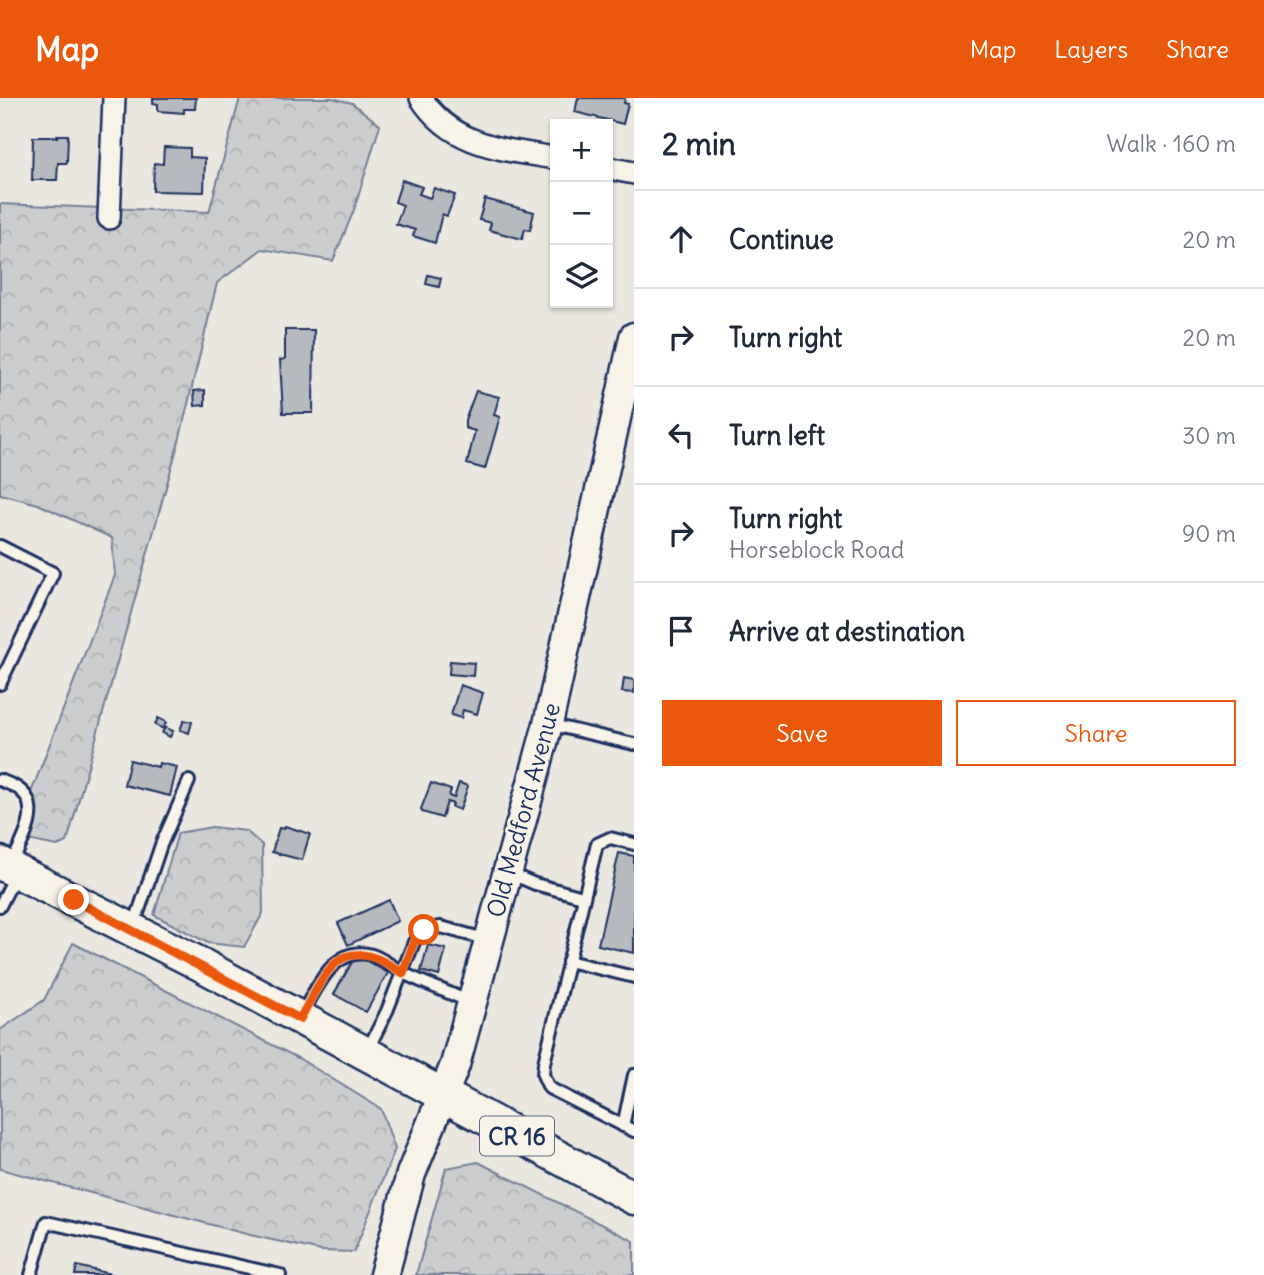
<!DOCTYPE html>
<html lang="en">
<head>
<meta charset="utf-8">
<style>
  :root { --surface:#fff; --page:#f2f2f3; --text:#1f2937; --muted:#747a83; --line:#e0e1e3; --accent:#ea580c }
  body { margin:0; font-family:Delius,sans-serif; background:var(--page); color:var(--text) }
  .controls { position:absolute; right:21px; top:21px; display:grid; overflow:hidden; border-radius:0px; box-shadow:0 2px 5px #0004 }
  .controls button { width:63px; height:63px; display:grid; place-items:center; padding:0; border:0; border-bottom:2px solid var(--line); background:var(--surface); color:var(--text); font:35px sans-serif }
  .stop { position:absolute; width:21px; height:21px; margin:-16px; border:5px solid #ea580c; border-radius:50%; background:#fff }
  .stop.end { background:#ea580c; border-color:#fff; box-shadow:0 2px 7px #0008 }
  .list { margin:0; padding:0; list-style:none }
  h2 { display:flex; justify-content:space-between; align-items:center; height:91px; margin:0; padding:0 28px; font-size:30px }
  h2 small { font-size:23px; font-weight:400; color:var(--muted) }
  .list li { display:grid; grid-template-columns:46px 1fr auto; gap:21px; align-items:center; box-sizing:border-box; height:98px; padding:0 28px; border-top:2px solid var(--line) }
  .list b { display:block; font-size:26px; white-space:nowrap }
  .list p { margin:0; font-size:23px; white-space:nowrap; color:var(--muted) }
  .list em { font-size:23px; font-style:normal; color:var(--muted) }
  .actions { display:flex; gap:14px; padding:21px 28px }
  .actions a { flex:1; padding:16px 0; border:2px solid var(--accent); border-radius:0px; text-align:center; font-size:24px; color:var(--accent) }
  .actions .main { background:var(--accent); color:#fff }
  .icon { flex:none; width:38px; height:38px; fill:none; stroke:currentColor; stroke-width:2; stroke-linecap:round; stroke-linejoin:round }
  .map { position:relative; flex:none; width:634px; height:1177px; overflow:hidden }
  header { display:flex; align-items:center; gap:42px; box-sizing:border-box; height:98px; padding:0 35px; background:var(--accent); color:#fff }
  header strong { font-size:33px }
  nav { display:flex; gap:38px; margin-inline-start:auto; font-size:24px }
  main { display:flex }
  aside { flex:1; background:var(--surface) }
  .map>svg:first-child { display:block }
</style>
</head>
<body>
<header>
<strong>Map</strong>
<nav><a>Map</a><a>Layers</a><a>Share</a></nav>
</header>
<main>
<div class="map">
<svg width="634" height="1177" viewBox="0 0 634 1177">
  <defs>
    <pattern id="forest-crowns" width="20" height="18" patternUnits="userSpaceOnUse" patternTransform="scale(1.75)"><rect width="20" height="18" fill="#cbcccd"/><path d="M2 6a3 3 0 1 1 6 0M12 15a3 3 0 1 1 6 0" fill="none" stroke="#aeb0b2"/></pattern>
  </defs>
  <rect width="100%" height="100%" fill="#eae7e0"/>
  <filter id="ink" filterUnits="userSpaceOnUse"><feTurbulence type="fractalNoise" baseFrequency=".0143" numOctaves="2"/><feDisplacementMap in="SourceGraphic" scale="14" xChannelSelector="R" yChannelSelector="G"/><feConvolveMatrix kernelMatrix="1 2 1 2 8 2 1 2 1" color-interpolation-filters="sRGB"/></filter>
  <g filter="url(#ink)">
    <g fill="url(#forest-crowns)" stroke="#737e96" stroke-width="2">
      <path d="M 240,0 L 332,0 L 352,5 L 380,27 L 354,112 L 333,163 L 262,151 L 217,185 L 180,339 L 67,744 L 57,748 L 32,743 L 24,713 L 115,477 L 112,440 L 38,406 L 0,396 L 0,106 L 209,114 Z"/>
      <path d="M 212,729 L 246,733 L 262,747 L 263,815 L 244,849 L 208,845 L 154,817 L 178,735 Z"/>
      <path d="M 73,845 L 300,961 L 381,1011 L 395,1051 L 354,1154 L 321,1153 L 250,1137 L 0,1071 L 0,932 L 44,902 Z"/>
      <path d="M 478,1064 L 634,1143 L 634,1177 L 416,1177 L 446,1070 Z"/>
    </g>
    <g fill="#b6babf" stroke="#1b2f5e" stroke-width="2">
      <path d="M 153,0 L 196,0 L 195,11 L 184,11 L 184,15 L 158,13 L 158,6 L 153,5 Z"/>
      <path d="M 578,0 L 625,0 L 624,5 L 628,6 L 623,26 L 575,14 Z"/>
      <path d="M 57,37 L 68,37 L 67,65 L 58,65 L 57,82 L 32,82 L 33,39 L 57,39 Z"/>
      <path d="M 164,49 L 190,50 L 190,59 L 205,60 L 204,94 L 153,93 L 154,65 L 163,66 Z"/>
      <path d="M 402,82 L 422,89 L 419,96 L 430,100 L 434,90 L 455,97 L 447,118 L 442,116 L 435,145 L 413,138 L 415,132 L 396,126 L 403,107 L 395,104 Z"/>
      <path d="M 485,101 L 534,114 L 530,132 L 525,131 L 522,141 L 489,132 L 491,125 L 479,122 Z"/>
      <path d="M 428,177 L 441,180 L 439,189 L 426,186 Z"/>
      <path d="M 285,232 L 314,232 L 313,315 L 283,315 L 280,262 L 285,261 Z"/>
      <path d="M 205,292 L 205,307 L 195,308 L 194,293 Z"/>
      <path d="M 476,293 L 499,299 L 494,317 L 500,319 L 485,371 L 467,366 L 475,333 L 465,330 L 465,322 Z"/>
      <path d="M 450,563 L 474,565 L 473,578 L 449,576 Z"/>
      <path d="M 624,580 L 634,582 L 634,595 L 622,594 Z"/>
      <path d="M 460,587 L 483,595 L 477,616 L 463,612 L 461,620 L 451,617 Z"/>
      <path d="M 158,620 L 166,624 L 164,629 L 173,633 L 170,639 L 162,635 L 164,631 L 155,627 Z"/>
      <path d="M 184,622 L 192,624 L 189,635 L 180,632 Z"/>
      <path d="M 130,662 L 158,669 L 159,665 L 177,669 L 170,698 L 124,687 Z"/>
      <path d="M 431,685 L 451,692 L 449,698 L 454,700 L 459,685 L 468,688 L 460,712 L 452,709 L 453,706 L 447,704 L 442,720 L 422,714 L 421,711 Z"/>
      <path d="M 285,728 L 310,736 L 302,762 L 272,754 L 279,730 L 284,731 Z"/>
      <path d="M 619,755 L 634,758 L 634,855 L 598,847 Z"/>
      <path d="M 389,802 L 398,823 L 348,847 L 338,825 Z"/>
      <path d="M 428,847 L 446,851 L 439,878 L 421,873 Z"/>
      <path d="M 356,857 L 388,875 L 366,914 L 334,896 Z"/>
      <path d="M 77,1168 L 115,1177 L 75,1177 Z"/>
    </g>
    <g fill="none" stroke-linecap="round" stroke-linejoin="round">
      <g stroke="#1b2f5e" stroke-width="16">
        <g id="lane">
          <path d="M 0,448 L 53,475 L 0,586"/>
          <path d="M 548,626 L 634,646"/>
          <path d="M 0,682 C 6,685 15,687 20,692 C 44,710 20,748 10,768"/>
          <path d="M 634,746 L 610,740 L 597,746 L 544,965 L 543,977 L 549,990 L 634,1033"/>
          <path d="M 509,775 L 535,786 L 583,799"/>
          <path d="M 0,808 L 16,776"/>
          <path d="M 133,830 L 161,747 L 189,683"/>
          <path d="M 568,863 L 634,879"/>
          <path d="M 301,918 C 316,891 334,846 372,857 C 384,861 394,870 405,876 C 426,886 448,894 470,904"/>
          <path d="M 367,953 L 387,913 L 414,844 L 424,832 L 441,829 L 488,842"/>
          <path d="M 623,1028 L 634,977"/>
          <path d="M 31,1177 L 46,1124 L 280,1177"/>
        </g>
      </g>
      <g stroke="#1b2f5e" stroke-width="26">
        <g id="street">
          <path d="M 421,0 C 453,49 503,51 555,60"/>
          <path d="M 608,70 L 634,75"/>
          <path d="M 109,120 L 114,0"/>
        </g>
      </g>
      <g stroke="#1b2f5e" stroke-width="33">
        <path id="secondary" d="M 384,1177 L 411,1076 L 455,967 L 548,626 L 634,239"/>
      </g>
      <g stroke="#1b2f5e" stroke-width="37">
        <path id="primary" d="M 0,765 L 198,865 L 634,1100"/>
      </g>
      <use href="#lane" stroke="#f7f3e8" stroke-width="10"/>
      <use href="#street" stroke="#f7f3e8" stroke-width="21"/>
      <use href="#secondary" stroke="#f7f3e8" stroke-width="28"/>
      <use href="#primary" stroke="#f7f3e8" stroke-width="32"/>
    </g>
  </g>
  <g fill="none" stroke-linecap="round" stroke-linejoin="round" filter="url(#ink)">
    <path stroke="#ea580c" stroke-width="9" d="M 74,802 L 300,921 C 329,867 341,834 403,875 L 414,844 L 424,832"/>
  </g>
  <g text-anchor="middle" dominant-baseline="central" stroke-width="6" stroke-linejoin="round" paint-order="stroke">
    <rect fill="#f7f3e8" stroke="#5d6a87" stroke-width="2" x="480" y="1018.5" width="74" height="39" rx="5"/>
    <g font-size="23" font-weight="bold" fill="#1b2f5e">
      <text x="517" y="1038">CR 16</text>
    </g>
    <g font-size="24" fill="#1b2f5e" stroke="#f7f3e8">
      <text transform="translate(523 712) rotate(-75)">Old Medford Avenue</text>
    </g>
  </g>
</svg>
<div class="controls">
<button>+</button>
<button>−</button>
<button><svg class="icon" aria-label="layers" viewBox="0 0 24 24"><path d="M12 4l9 5-9 5-9-5zM3 14l9 5 9-5"/></svg></button>
</div>
<div class="stop" style="left:424px;top:832px"></div>
<div class="stop end" style="left:74px;top:802px"></div>
</div>
<aside>
<h2>2 min<small>Walk · 160 m</small></h2>
<ul class="list">
<li><svg class="icon" aria-label="ahead" viewBox="0 0 24 24"><path d="M12 20V5M6 11l6-6 6 6"/></svg><div><b>Continue</b></div><em>20 m</em></li>
<li><svg class="icon" aria-label="right" viewBox="0 0 24 24"><path d="M7 20v-9h11M14 6l5 5-5 5"/></svg><div><b>Turn right</b></div><em>20 m</em></li>
<li><svg class="icon" aria-label="left" viewBox="0 0 24 24"><path d="M17 20v-9H6M10 6l-5 5 5 5"/></svg><div><b>Turn left</b></div><em>30 m</em></li>
<li><svg class="icon" aria-label="right" viewBox="0 0 24 24"><path d="M7 20v-9h11M14 6l5 5-5 5"/></svg><div><b>Turn right</b><p>Horseblock Road</p></div><em>90 m</em></li>
<li><svg class="icon" aria-label="arrive" viewBox="0 0 24 24"><path d="M6 21V4h12l-3 4 3 4H6"/></svg><div><b>Arrive at destination</b></div></li>
</ul>
<div class="actions"><a class="main">Save</a><a>Share</a></div>
</aside>
</main>
</body>
</html>
